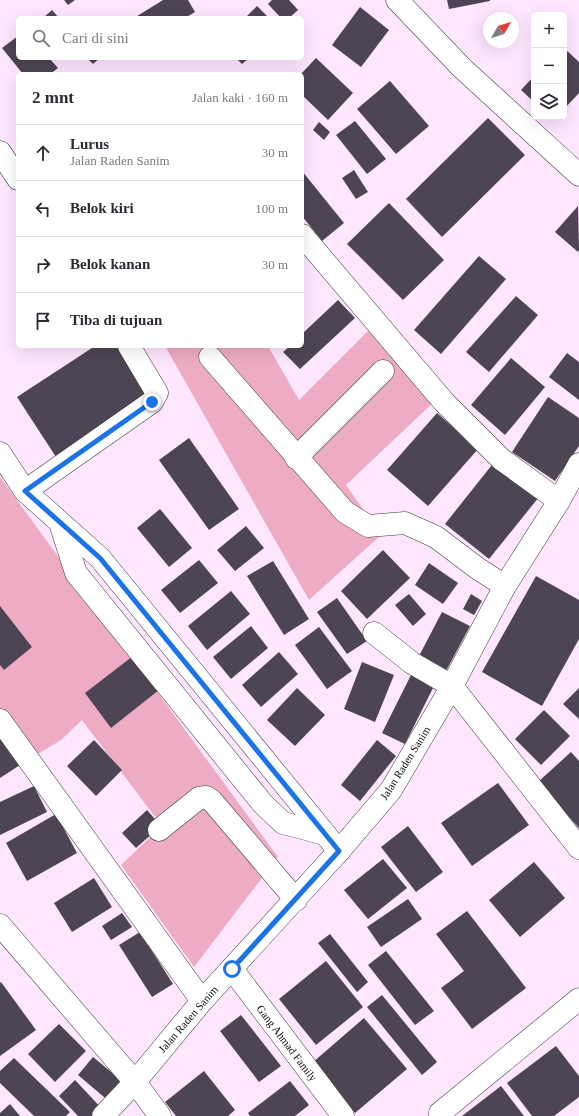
<!DOCTYPE html>
<html lang="id">
<head>
<meta charset="utf-8">
<style>
  :root { --surface:#fff; --page:#f7f7f7; --text:#2b2b33; --muted:#7c7c81; --line:#e1e1e2 }
  body { margin:0; font-family:Georgia,serif; background:var(--page); color:var(--text) }
  .controls { position:absolute; right:12px; top:12px; display:grid; overflow:hidden; border-radius:6px; box-shadow:0 4px 16px #0002 }
  .controls button { width:36px; height:36px; display:grid; place-items:center; padding:0; border:0; border-bottom:1px solid var(--line); background:var(--surface); color:var(--text); font:20px sans-serif }
  .compass { position:absolute; left:483px; top:12px; width:36px; height:36px; border-radius:50%; background:var(--surface); box-shadow:0 4px 16px #0002; rotate:51deg }
  .stop { position:absolute; width:12px; height:12px; margin:-9px; border:3px solid #1a73e8; border-radius:50%; background:#fff }
  .stop.end { background:#1a73e8; border-color:#fff; box-shadow:0 1px 4px #0008 }
  .list { margin:0; padding:0; list-style:none }
  h2 { display:flex; justify-content:space-between; align-items:center; height:52px; margin:0; padding:0 16px; font-size:17px }
  h2 small { font-size:13px; font-weight:400; color:var(--muted) }
  .list li { display:grid; grid-template-columns:26px 1fr auto; gap:12px; align-items:center; box-sizing:border-box; height:56px; padding:0 16px; border-top:1px solid var(--line) }
  .list b { display:block; font-size:15px; white-space:nowrap }
  .list p { margin:0; font-size:13px; white-space:nowrap; color:var(--muted) }
  .list em { font-size:13px; font-style:normal; color:var(--muted) }
  .icon { flex:none; width:22px; height:22px; fill:none; stroke:currentColor; stroke-width:2; stroke-linecap:round; stroke-linejoin:round }
  .map { position:relative; flex:none; width:579px; height:1116px; overflow:hidden }
  .search { position:absolute; background:var(--surface); box-shadow:0 4px 16px #0002; left:16px; top:16px; width:288px; height:44px; display:flex; align-items:center; gap:10px; box-sizing:border-box; padding:0 14px; border-radius:6px; color:var(--muted); font-size:15px }
  .panel { position:absolute; background:var(--surface); box-shadow:0 4px 16px #0002; left:16px; top:72px; width:288px; height:276px; border-radius:6px }
  .map>svg:first-child { display:block }
</style>
</head>
<body>
<div class="map">
<svg width="579" height="1116" viewBox="0 0 579 1116">
  <rect width="100%" height="100%" fill="#fee6ff"/>
  <g fill="#edacc3">
    <path d="M 374,325 L 437,399 L 346,485 L 381,535 L 309,600 L 165,346 L 268,346 L 299,400 Z"/>
    <path d="M 0,477 L 278,857 L 194,967 L 121,865 L 162,826 L 82,720 L 61,740 L 0,777 Z"/>
  </g>
  <g fill="#4d4553">
    <path d="M 64,0 L 75,0 L 68,5 Z"/>
    <path d="M 163,0 L 188,0 L 195,12 L 185,18 L 134,18 Z"/>
    <path d="M 272,0 L 289,0 L 298,10 L 289,18 L 281,18 L 268,4 Z"/>
    <path d="M 447,0 L 490,0 L 490,1 L 449,9 Z"/>
    <path d="M 257,6 L 269,18 L 245,18 Z"/>
    <path d="M 360,7 L 389,30 L 361,67 L 332,45 Z"/>
    <path d="M 52,10 L 59,18 L 43,18 Z"/>
    <path d="M 18,36 L 18,58 L 49,58 L 58,68 L 50,74 L 23,74 L 2,48 Z"/>
    <path d="M 564,48 L 579,62 L 579,93 L 564,109 Z"/>
    <path d="M 87,58 L 100,58 L 93,64 Z"/>
    <path d="M 236,58 L 249,58 L 242,64 Z"/>
    <path d="M 316,58 L 353,93 L 328,120 L 302,95 L 301,74 Z"/>
    <path d="M 534,76 L 534,102 L 521,90 Z"/>
    <path d="M 390,81 L 429,126 L 396,154 L 357,109 Z"/>
    <path d="M 488,118 L 525,155 L 442,237 L 406,199 Z"/>
    <path d="M 355,121 L 386,159 L 367,174 L 336,135 Z"/>
    <path d="M 319,122 L 330,132 L 324,140 L 313,130 Z"/>
    <path d="M 354,170 L 368,192 L 356,199 L 342,178 Z"/>
    <path d="M 302,171 L 344,223 L 322,241 L 302,216 Z"/>
    <path d="M 389,203 L 444,260 L 403,300 L 347,244 Z"/>
    <path d="M 578,206 L 579,250 L 578,252 L 555,232 Z"/>
    <path d="M 479,256 L 506,279 L 441,354 L 414,330 Z"/>
    <path d="M 516,296 L 538,315 L 489,372 L 466,352 Z"/>
    <path d="M 338,300 L 355,318 L 300,369 L 283,352 L 290,346 L 302,346 L 302,334 Z"/>
    <path d="M 95,346 L 125,346 L 155,392 L 56,457 L 17,397 Z"/>
    <path d="M 567,353 L 579,362 L 579,400 L 549,377 Z"/>
    <path d="M 511,358 L 545,387 L 505,435 L 471,405 Z"/>
    <path d="M 548,397 L 579,418 L 579,446 L 555,481 L 512,452 Z"/>
    <path d="M 437,413 L 478,449 L 428,506 L 387,470 Z"/>
    <path d="M 189,438 L 239,509 L 209,530 L 159,460 Z"/>
    <path d="M 495,461 L 539,497 L 489,559 L 445,524 Z"/>
    <path d="M 160,509 L 192,548 L 169,567 L 137,528 Z"/>
    <path d="M 246,526 L 264,548 L 235,571 L 217,550 Z"/>
    <path d="M 383,550 L 410,578 L 367,619 L 341,591 Z"/>
    <path d="M 199,560 L 218,583 L 180,613 L 161,590 Z"/>
    <path d="M 273,561 L 309,619 L 284,635 L 247,576 Z"/>
    <path d="M 429,563 L 458,583 L 443,604 L 415,585 Z"/>
    <path d="M 536,576 L 579,600 L 579,639 L 542,706 L 482,672 Z"/>
    <path d="M 231,591 L 250,614 L 207,650 L 188,626 Z"/>
    <path d="M 409,594 L 426,614 L 413,626 L 395,605 Z"/>
    <path d="M 471,594 L 482,601 L 474,615 L 463,609 Z"/>
    <path d="M 337,598 L 367,641 L 347,654 L 317,612 Z"/>
    <path d="M 0,606 L 32,647 L 4,670 L 0,665 Z"/>
    <path d="M 442,612 L 470,626 L 446,671 L 419,656 Z"/>
    <path d="M 251,626 L 268,648 L 231,679 L 213,657 Z"/>
    <path d="M 319,627 L 352,671 L 327,689 L 295,645 Z"/>
    <path d="M 279,652 L 298,674 L 261,707 L 242,685 Z"/>
    <path d="M 133,656 L 159,690 L 111,728 L 85,693 Z"/>
    <path d="M 362,662 L 394,675 L 375,722 L 344,709 Z"/>
    <path d="M 413,671 L 436,682 L 405,744 L 382,733 Z"/>
    <path d="M 297,688 L 325,715 L 295,746 L 267,720 Z"/>
    <path d="M 579,688 L 579,719 L 563,704 Z"/>
    <path d="M 544,710 L 570,736 L 541,765 L 515,739 Z"/>
    <path d="M 0,729 L 23,763 L 0,778 Z"/>
    <path d="M 94,740 L 122,770 L 96,796 L 67,766 Z"/>
    <path d="M 377,740 L 396,756 L 360,801 L 341,785 Z"/>
    <path d="M 571,752 L 579,761 L 579,828 L 538,782 Z"/>
    <path d="M 498,783 L 529,825 L 472,866 L 441,823 Z"/>
    <path d="M 34,786 L 47,812 L 0,835 L 0,802 Z"/>
    <path d="M 147,810 L 161,826 L 136,848 L 122,833 Z"/>
    <path d="M 56,814 L 77,853 L 27,881 L 6,843 Z"/>
    <path d="M 408,826 L 443,872 L 416,892 L 381,847 Z"/>
    <path d="M 383,859 L 407,888 L 368,919 L 344,890 Z"/>
    <path d="M 534,862 L 565,898 L 520,937 L 489,900 Z"/>
    <path d="M 94,878 L 112,907 L 72,932 L 54,903 Z"/>
    <path d="M 408,899 L 422,919 L 381,947 L 367,927 Z"/>
    <path d="M 467,911 L 526,988 L 472,1029 L 441,988 L 464,971 L 436,934 Z"/>
    <path d="M 122,913 L 132,927 L 111,940 L 102,926 Z"/>
    <path d="M 140,932 L 173,984 L 152,997 L 119,945 Z"/>
    <path d="M 330,934 L 368,982 L 357,992 L 318,943 Z"/>
    <path d="M 386,951 L 434,1011 L 415,1025 L 368,965 Z"/>
    <path d="M 326,961 L 363,1007 L 316,1045 L 279,999 Z"/>
    <path d="M 1,982 L 36,1030 L 0,1056 L 0,983 Z"/>
    <path d="M 382,995 L 437,1062 L 422,1075 L 367,1007 Z"/>
    <path d="M 241,1015 L 281,1066 L 259,1082 L 220,1031 Z"/>
    <path d="M 364,1018 L 407,1069 L 355,1113 L 312,1063 Z"/>
    <path d="M 59,1024 L 86,1051 L 55,1082 L 28,1054 Z"/>
    <path d="M 556,1046 L 579,1076 L 579,1097 L 554,1116 L 532,1116 L 507,1083 Z"/>
    <path d="M 93,1057 L 127,1085 L 111,1103 L 78,1075 Z"/>
    <path d="M 14,1058 L 70,1112 L 66,1116 L 34,1116 L 0,1083 L 0,1071 Z"/>
    <path d="M 204,1071 L 235,1110 L 228,1116 L 176,1116 L 165,1102 Z"/>
    <path d="M 75,1080 L 105,1112 L 100,1116 L 78,1116 L 59,1096 Z"/>
    <path d="M 290,1081 L 309,1105 L 295,1116 L 250,1116 L 248,1113 Z"/>
    <path d="M 501,1086 L 524,1116 L 462,1116 Z"/>
    <path d="M 10,1104 L 20,1116 L 0,1116 L 0,1113 Z"/>
  </g>
  <g fill="none" stroke-linecap="round" stroke-linejoin="round">
    <g stroke="#3c3c3c" stroke-width="23">
      <g id="minor">
        <path d="M 397,0 L 462,68 L 579,175"/>
        <path d="M 0,152 L 18,179"/>
        <path d="M 302,235 L 444,402 L 501,459 L 559,501"/>
        <path d="M 210,357 L 345,512 L 368,526 L 405,523 L 436,537 L 477,568 L 505,586"/>
        <path d="M 0,453 L 25,491 L 100,558 L 339,851"/>
        <path d="M 296,458 L 383,371"/>
        <path d="M 25,491 L 152,402 L 157,393 L 129,346"/>
        <path d="M 60,523 L 76,573 L 263,804 L 283,823 L 325,834"/>
        <path d="M 374,633 L 412,663 L 452,686 L 579,848"/>
        <path d="M 0,720 L 202,1001"/>
        <path d="M 159,830 L 199,798 L 206,797 L 212,801 L 296,900"/>
        <path d="M 0,925 L 135,1082 L 160,1116"/>
        <path d="M 232,969 L 343,1116"/>
        <path d="M 440,1113 L 579,999"/>
        <path d="M 103,1116 L 135,1082 L 202,1001 L 339,851 L 391,790 L 452,686 L 505,586 L 559,501 L 579,464"/>
      </g>
    </g>
    <use href="#minor" stroke="#fff" stroke-width="22"/>
  </g>
  <g fill="none" stroke-linecap="round" stroke-linejoin="round">
    <path stroke="#1a73e8" stroke-width="5" d="M 152,402 L 25,491 L 100,558 L 339,851 L 232,969"/>
  </g>
  <g text-anchor="middle" dominant-baseline="central" stroke-width="4" stroke-linejoin="round" paint-order="stroke">
    <g font-size="11" fill="#090909" stroke="#fff">
      <text transform="translate(405 763) rotate(-58)">Jalan Raden Sanim</text>
      <text transform="translate(188 1019) rotate(-49)">Jalan Raden Sanim</text>
      <text transform="translate(287 1043) rotate(53)">Gang Ahmad Family</text>
    </g>
  </g>
</svg>
<div class="controls">
<button>+</button>
<button>−</button>
<button><svg class="icon" aria-label="layers" viewBox="0 0 24 24"><path d="M12 4l9 5-9 5-9-5zM3 14l9 5 9-5"/></svg></button>
</div>
<svg class="compass" viewBox="-18 -18 36 36"><path d="M0-13l5 13h-10z" fill="#e53935"/><path d="M0 13l5-13h-10z" fill="#7c7c81"/></svg>
<div class="stop" style="left:232px;top:969px"></div>
<div class="stop end" style="left:152px;top:402px"></div>
<div class="search"><svg class="icon" aria-label="search" viewBox="0 0 24 24"><circle cx="10" cy="10" r="6"/><path d="M15 15l6 6"/></svg>Cari di sini</div>
<section class="panel">
<h2>2 mnt<small>Jalan kaki · 160 m</small></h2>
<ul class="list">
<li><svg class="icon" aria-label="ahead" viewBox="0 0 24 24"><path d="M12 20V5M6 11l6-6 6 6"/></svg><div><b>Lurus</b><p>Jalan Raden Sanim</p></div><em>30 m</em></li>
<li><svg class="icon" aria-label="left" viewBox="0 0 24 24"><path d="M17 20v-9H6M10 6l-5 5 5 5"/></svg><div><b>Belok kiri</b></div><em>100 m</em></li>
<li><svg class="icon" aria-label="right" viewBox="0 0 24 24"><path d="M7 20v-9h11M14 6l5 5-5 5"/></svg><div><b>Belok kanan</b></div><em>30 m</em></li>
<li><svg class="icon" aria-label="arrive" viewBox="0 0 24 24"><path d="M6 21V4h12l-3 4 3 4H6"/></svg><div><b>Tiba di tujuan</b></div></li>
</ul>
</section>
</div>
</body>
</html>
